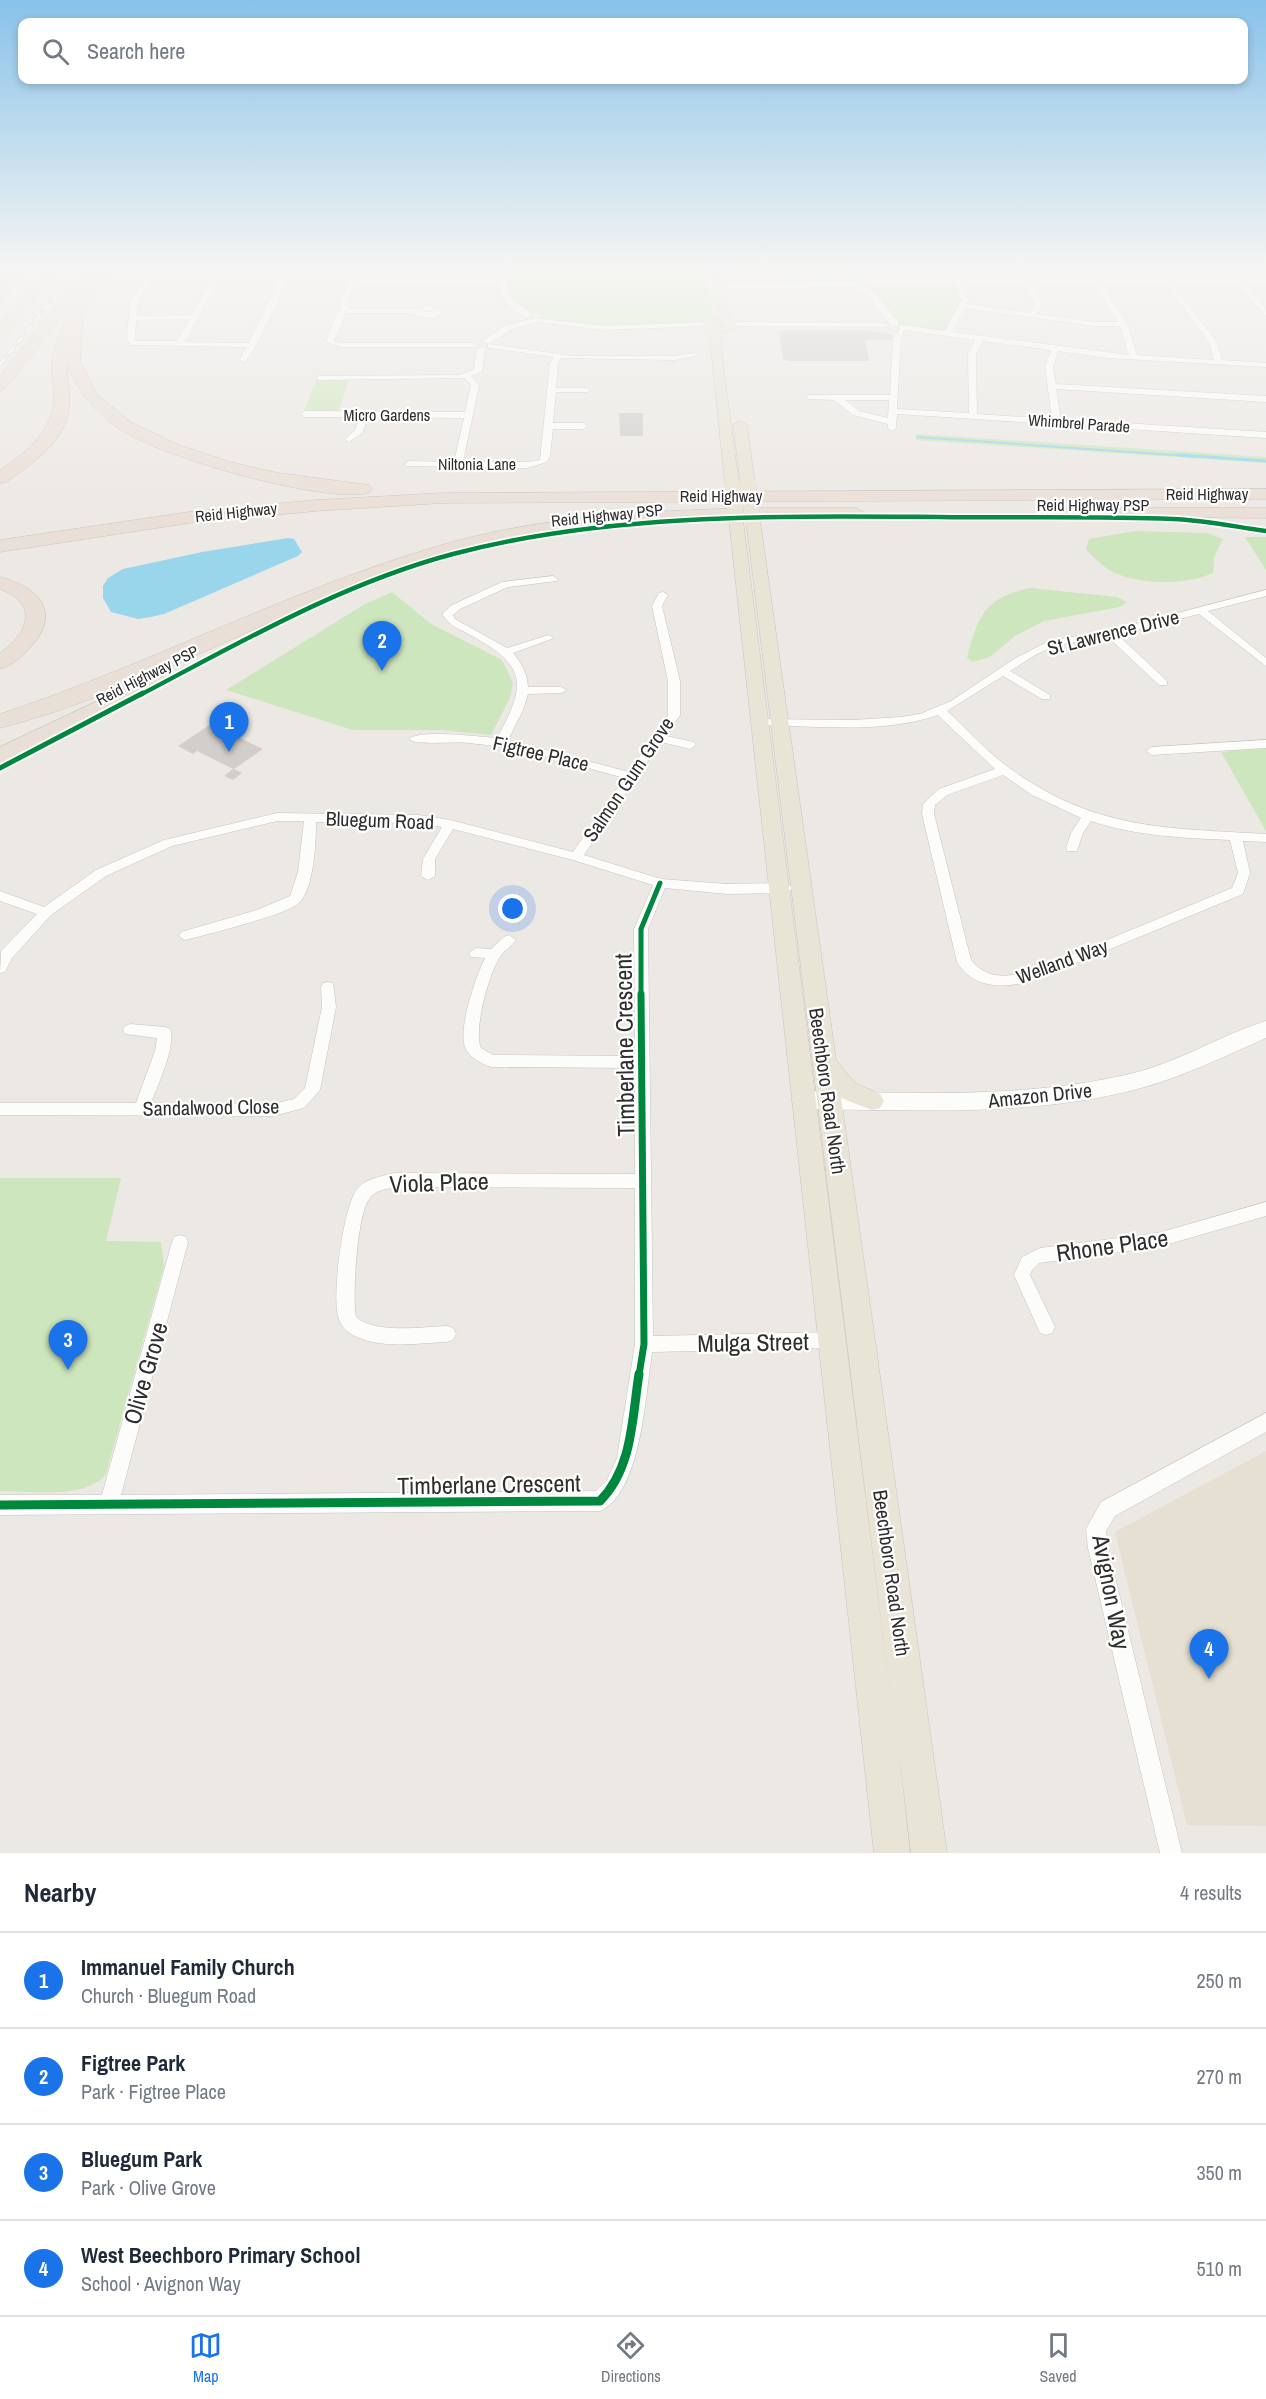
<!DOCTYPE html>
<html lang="en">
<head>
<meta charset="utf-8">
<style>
  :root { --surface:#fff; --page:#f2f2f3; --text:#1f2937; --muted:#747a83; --line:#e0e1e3; --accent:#1a73e8 }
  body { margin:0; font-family:"Archivo Narrow",sans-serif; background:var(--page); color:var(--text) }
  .you { position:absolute; left:513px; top:909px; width:21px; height:21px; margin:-15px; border:4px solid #fff; border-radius:50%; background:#1a73e8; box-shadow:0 0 0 9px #1a73e833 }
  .badge { display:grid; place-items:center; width:39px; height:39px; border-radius:50%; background:var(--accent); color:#fff; font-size:20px; font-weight:700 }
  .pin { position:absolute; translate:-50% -50px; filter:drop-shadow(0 2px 3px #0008) }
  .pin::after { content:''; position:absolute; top:32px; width:21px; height:18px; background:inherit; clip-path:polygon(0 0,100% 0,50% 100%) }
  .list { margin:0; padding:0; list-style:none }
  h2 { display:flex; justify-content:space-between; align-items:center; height:78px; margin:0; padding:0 24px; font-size:26px }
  h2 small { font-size:20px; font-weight:400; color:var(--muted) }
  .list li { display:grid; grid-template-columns:39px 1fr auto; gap:18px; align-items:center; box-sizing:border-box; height:96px; padding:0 24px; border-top:2px solid var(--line) }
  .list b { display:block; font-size:22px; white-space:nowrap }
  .list p { margin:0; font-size:20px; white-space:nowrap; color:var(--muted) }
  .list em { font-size:20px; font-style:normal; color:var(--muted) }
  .icon { flex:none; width:33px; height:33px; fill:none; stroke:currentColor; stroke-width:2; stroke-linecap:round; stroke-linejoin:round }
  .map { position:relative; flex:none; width:1266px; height:1853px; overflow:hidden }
  .search { position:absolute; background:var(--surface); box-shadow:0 3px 9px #0003; left:18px; right:18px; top:18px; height:66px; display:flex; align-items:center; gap:15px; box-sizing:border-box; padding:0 21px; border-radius:12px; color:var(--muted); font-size:22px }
  .sheet { height:462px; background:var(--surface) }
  nav { display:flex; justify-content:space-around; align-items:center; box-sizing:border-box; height:84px; border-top:2px solid var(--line); background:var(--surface); font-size:16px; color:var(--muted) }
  nav a { display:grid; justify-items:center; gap:3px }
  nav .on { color:var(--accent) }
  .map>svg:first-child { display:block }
</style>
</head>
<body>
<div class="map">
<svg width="1266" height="1853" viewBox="0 0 1266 1853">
  <rect width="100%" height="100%" fill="#ece8e4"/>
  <path fill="#dcd9db" d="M 0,267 L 32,267 L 0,304 Z"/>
  <path fill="#e6e0d3" d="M 1266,1451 L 1266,1826 L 1187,1825 L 1115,1532 Z"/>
  <g fill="#cee6be">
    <path d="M 505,267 L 707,267 L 712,313 L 708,324 L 604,328 L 558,322 L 512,304 L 501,282 Z"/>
    <path d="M 717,267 L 860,267 L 865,281 L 719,285 Z"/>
    <path d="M 959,284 L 965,301 L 948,333 L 895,324 L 869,292 L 870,285 Z"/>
    <path d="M 317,379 L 349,380 L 338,412 L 304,411 Z"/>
    <path d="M 916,434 L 1266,457 L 1266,463 L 916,440 Z"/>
    <path d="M 1134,531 L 1207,533 L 1223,539 L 1214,557 L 1213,573 C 1188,585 1141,585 1115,573 C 1104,568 1094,558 1086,549 L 1089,539 Z"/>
    <path d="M 1245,537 L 1266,537 L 1266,570 Z"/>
    <path d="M 1030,588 L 1117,597 L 1127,602 L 1120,607 L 1044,621 L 1015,636 L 990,657 L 972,662 L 967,657 C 979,614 985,598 1030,588 Z"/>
    <path d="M 392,592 L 431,624 L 502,660 L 513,683 L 510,698 L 491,735 L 441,730 L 353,730 L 226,690 L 365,604 Z"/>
    <path d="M 1266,747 L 1266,831 L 1221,752 Z"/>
    <path d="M 0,1178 L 121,1178 L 106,1241 L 161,1242 L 164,1266 L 106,1474 C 86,1500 31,1491 0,1491 Z"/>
  </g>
  <path fill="#99d6ec" d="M 288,538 L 294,539 L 302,552 L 298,556 L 164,614 L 151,617 L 138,619 L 111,612 L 103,598 L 103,586 L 108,578 L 123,569 L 202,552 Z"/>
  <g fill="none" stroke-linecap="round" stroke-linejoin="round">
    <g stroke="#99d6ec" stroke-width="2">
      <path d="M 860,267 L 862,273"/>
      <path d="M 917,437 L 1202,457"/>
    </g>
    <path stroke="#99d6ec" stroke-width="3" d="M 1180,455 L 1266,461"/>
  </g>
  <g fill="#d1cecb">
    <path d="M 785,330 L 867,330 L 893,335 L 891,340 L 865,340 L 870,361 L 789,361 L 783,359 L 779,332 Z"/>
    <path d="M 619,413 L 643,413 L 643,436 L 620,436 Z"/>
    <path d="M 211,724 L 263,749 L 234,769 L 242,773 L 233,780 L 224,776 L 233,769 L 197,751 L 193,754 L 178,746 Z"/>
  </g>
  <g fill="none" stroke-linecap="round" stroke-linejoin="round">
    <g stroke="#c5c4c5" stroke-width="1">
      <g id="street">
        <path d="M 154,267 L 161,267 L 138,301 L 137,316 L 192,315 L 220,267 L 226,267 L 185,342 L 249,343 L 285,267 L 293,267 C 285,283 254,357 244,362 L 240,360 L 246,347 L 131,345 L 127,339 L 130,301 ZM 190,319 L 177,341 L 136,341 L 135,339 L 136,320 Z"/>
        <path d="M 502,267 L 509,267 C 503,294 509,298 530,313 L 530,317 C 515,317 500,298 499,284 L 359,284 L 352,290 L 347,304 L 349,309 L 419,309 L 429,306 L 443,312 L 432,318 L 415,316 L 414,313 L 346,313 L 334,341 L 342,343 L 473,343 L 477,345 L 476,347 L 342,347 L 326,342 L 336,314 L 342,309 L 339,304 L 345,289 L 351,283 L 333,281 L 333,277 L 357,280 L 499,280 ZM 429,310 L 433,312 L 422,312 Z"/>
        <path d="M 1119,267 L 1125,267 L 1138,283 L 1137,285 L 1131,285 Z"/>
        <path d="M 1098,281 L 1102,283 L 1127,324 L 1137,355 L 1214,360 L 1209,342 L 1166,284 L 1170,282 L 1217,342 L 1222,360 L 1266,363 L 1266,367 L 1108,358 L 1058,351 L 1053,367 L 1056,384 L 1266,396 L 1266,402 L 1056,389 L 1061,419 L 1266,432 L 1266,438 L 897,414 L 896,428 L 892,431 L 888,428 L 888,424 L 853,415 L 834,400 L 809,399 L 805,397 L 809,395 L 890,395 L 893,339 L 900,329 L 898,327 L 902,325 L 945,331 L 961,301 L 956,282 L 963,284 L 969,301 L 967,304 L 1030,313 L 1035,304 L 1025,284 L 1029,282 L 1033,284 L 1043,304 L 1037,314 L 1094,322 L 1118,322 L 1094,283 ZM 965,308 L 1094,326 L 1120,326 L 1129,355 L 952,332 ZM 904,330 L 975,340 L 968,354 L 969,413 L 897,409 L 901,339 ZM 983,341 L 1051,350 L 1045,367 L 1052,419 L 977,414 L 976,354 ZM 845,400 L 889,400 L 888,418 L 859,411 Z"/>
        <path d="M 1241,281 L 1266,309 L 1266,316 L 1238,285 L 1238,281 Z"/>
        <path d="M 857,285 C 875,285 888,310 898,322 L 898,326 L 892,326 L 866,294 L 857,289 Z"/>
        <path d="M 534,318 L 604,326 L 708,322 L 712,324 L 708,326 L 604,330 L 536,322 L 510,330 L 489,344 L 482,342 L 504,326 Z"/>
        <path d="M 730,322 L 885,323 L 889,325 L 885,327 L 727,326 L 727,322 Z"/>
        <path d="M 488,344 L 574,356 L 675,356 L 695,353 L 699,355 L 675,360 L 561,358 L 558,363 L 556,388 L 587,388 L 591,390 L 587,392 L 556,392 L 553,423 L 583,423 L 587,426 L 583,429 L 553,429 L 550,456 L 547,462 L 527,468 L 406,466 L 405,464 L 409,461 L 454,462 L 464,418 L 368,417 L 362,433 L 349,442 L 345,439 L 355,430 L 360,417 L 305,417 L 301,414 L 305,411 L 465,412 L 471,385 L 465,378 L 319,380 L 315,378 L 319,376 L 459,375 L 474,370 L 477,349 L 481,347 L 485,349 L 482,371 L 471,376 L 479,385 L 463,462 L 527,462 L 540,460 L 550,363 L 554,357 L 491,348 L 488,348 Z"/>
        <path d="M 553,576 L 558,579 L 557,581 L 508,587 L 460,609 L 453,615 L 455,619 L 507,648 L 549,635 L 554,638 L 513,653 C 522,664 527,673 528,687 L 561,687 L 567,690 L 561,693 L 528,694 L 523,710 L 508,740 L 629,772 L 668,715 L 668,681 L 652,606 L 659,593 L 663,592 L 668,595 L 662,606 L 680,681 L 680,715 L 666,736 L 694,742 L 696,745 L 690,749 L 661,742 L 584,855 L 661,879 L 727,884 L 786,883 L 793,888 L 786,893 L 727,894 L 665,888 L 648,929 L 653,1336 L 834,1332 L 840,1334 L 843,1340 L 840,1346 L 834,1348 L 652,1352 C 646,1392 641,1494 600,1511 L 0,1515 L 0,1495 L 102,1495 L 172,1242 L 174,1237 L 180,1235 L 186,1237 L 188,1242 L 121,1495 L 596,1491 L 607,1480 L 617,1458 L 635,1344 L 635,1188 L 395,1187 C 386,1189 376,1190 370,1198 C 357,1212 352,1298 356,1317 C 374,1334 423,1327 447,1326 L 453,1328 L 456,1334 L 453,1340 L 447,1342 C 418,1343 378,1350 351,1334 C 344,1330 340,1323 338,1316 C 332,1293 343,1208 357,1189 C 366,1178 383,1176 395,1173 L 635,1174 L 635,1068 L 491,1067 C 481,1063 469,1058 465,1047 C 458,1027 476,977 485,958 L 471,957 L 469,953 L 476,948 L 491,949 L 504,937 L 509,935 L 516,940 C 511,947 504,950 500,957 C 489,973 473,1031 481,1048 L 493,1055 L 635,1056 L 634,929 L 653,885 L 573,860 L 453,829 L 435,859 L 435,876 L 428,880 L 421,876 L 423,859 L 442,827 L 419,823 L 316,822 C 316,842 314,887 300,902 C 288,915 207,934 186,940 L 181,938 L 179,935 L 181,932 L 257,910 L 290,896 L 298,872 L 304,821 L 277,821 L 172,846 L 106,876 L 51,915 L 12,958 L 5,972 L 0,973 L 1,951 L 37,914 L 0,901 L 0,891 L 44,907 L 96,870 L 164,840 L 277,813 L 419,815 L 450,820 L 573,852 L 624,778 C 573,764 521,747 468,743 C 454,741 417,746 409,739 C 421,729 480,737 497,738 C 526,686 528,666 472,636 C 460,629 449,626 442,614 L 452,605 L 502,582 Z"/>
        <path d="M 1266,590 L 1266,596 L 1208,611 L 1266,658 L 1266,666 L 1199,614 L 1118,635 L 1167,681 L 1167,685 L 1159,685 L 1108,637 L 1057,645 L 1035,655 L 1010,671 L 1050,695 L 1050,699 L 1042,699 L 1003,676 L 947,711 C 968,730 986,751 1008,767 C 1094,830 1165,828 1266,834 L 1266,842 L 1243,841 L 1250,873 L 1243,894 L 1033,981 C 1005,988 974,990 957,962 L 922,814 L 923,804 L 939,789 L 995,769 L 944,721 L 938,715 C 882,734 819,726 761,725 L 755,722 L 761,719 L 853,720 L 901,717 L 920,714 L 951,701 L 1014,659 L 1049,641 L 1112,630 ZM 1003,775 L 1032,795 L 1081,818 L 1071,833 L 1066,848 L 1067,851 L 1077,851 L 1083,833 L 1091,821 C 1136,836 1183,838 1230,840 L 1238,873 L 1232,888 L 1030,972 C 1007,977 987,980 971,960 L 934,814 L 935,805 L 947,795 Z"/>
        <path d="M 1266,740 L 1266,748 L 1152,755 L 1146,751 L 1152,747 Z"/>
        <path d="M 328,982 L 333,983 L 336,1007 L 320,1090 L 304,1108 L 273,1116 L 0,1115 L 0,1103 L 136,1103 L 155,1051 L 157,1038 L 125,1034 L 123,1030 L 125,1026 L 130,1024 L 165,1027 L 170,1029 C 177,1044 157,1087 151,1103 L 273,1104 L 294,1099 L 305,1088 L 322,1007 L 321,987 L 323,983 Z"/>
        <path d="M 1266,1202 L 1266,1216 L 1158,1247 L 1039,1263 L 1032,1270 L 1030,1275 L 1055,1327 L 1052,1333 L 1046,1335 L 1040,1333 L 1014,1275 L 1022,1257 L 1040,1248 L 1158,1233 Z"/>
        <path d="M 1266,1413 L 1266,1432 L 1115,1516 L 1106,1531 L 1108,1548 L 1182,1853 L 1160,1853 L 1088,1548 L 1086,1529 L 1101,1502 Z"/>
      </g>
    </g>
    <g stroke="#c5c4c5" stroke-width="1">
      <g id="secondary">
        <path d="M 869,280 L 1266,280 L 1266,286 L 865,285 L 864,283 Z"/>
        <path d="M 855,282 L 860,285 L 859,287 L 709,289 L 704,286 L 709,283 Z"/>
        <path d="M 1266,1021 L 1266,1038 C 1223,1057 1180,1078 1134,1090 C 1026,1117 914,1110 803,1109 L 795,1106 L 792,1100 L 795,1094 L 803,1091 C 914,1093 1026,1099 1134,1073 C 1181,1061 1221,1035 1266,1021 Z"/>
      </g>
    </g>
    <g stroke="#c6c5c4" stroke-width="1">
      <g id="primary">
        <path d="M 712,267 L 722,267 L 728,313 L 738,327 L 719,334 L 739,485 L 732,489 L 725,485 L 710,339 L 702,328 L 704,321 L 719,318 ZM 715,325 L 724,325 L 724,326 L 720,327 Z"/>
        <path d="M 740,421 L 747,425 L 755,485 L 748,489 L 741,485 L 733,425 Z"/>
        <path d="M 736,516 L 743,520 L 891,1701 L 746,520 L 753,516 L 760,520 L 836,1060 L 855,1083 L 880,1094 L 884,1101 L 880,1108 L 872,1110 L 841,1098 L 947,1853 L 911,1853 L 899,1751 L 910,1853 L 874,1853 L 729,520 Z"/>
      </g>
    </g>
    <g stroke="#c6c5c4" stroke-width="1">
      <g id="highway">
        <path d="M 47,267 L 61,267 L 5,336 L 0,337 L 0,324 Z"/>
        <path d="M 98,267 L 112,267 L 83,316 L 80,361 L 97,394 L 132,423 L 179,445 L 230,462 L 278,473 L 369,485 L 372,489 L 369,493 C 324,504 156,456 118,428 C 89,406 83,397 67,365 C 67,379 71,393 69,408 C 66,441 31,465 6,482 L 0,483 L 0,470 C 26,453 55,430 54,395 C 53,382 50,368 53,354 C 59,327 76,303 90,280 L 5,389 L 0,391 L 0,376 L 81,274 L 86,273 L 93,277 Z"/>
        <path d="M 1266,489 L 1266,499 L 443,503 L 316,511 L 189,523 L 0,552 L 0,540 L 189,512 L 316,500 L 443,493 Z"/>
        <path d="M 1056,507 L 1266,508 L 1266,518 L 1050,516 L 1047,512 Z"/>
        <path d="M 752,508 L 856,508 L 865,513 L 856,518 C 698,519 542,520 391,573 C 261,619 133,694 0,728 L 0,714 C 147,666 284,592 432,548 C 536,516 644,511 752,508 Z"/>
        <path d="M 0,577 C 42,588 63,615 27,651 C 19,659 11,666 0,669 L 0,653 C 28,633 40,604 0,589 Z"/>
        <path d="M 155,674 L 162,676 L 165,680 L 162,684 L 0,763 L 0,747 Z"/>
      </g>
    </g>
    <use href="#street" fill="#fcfcfb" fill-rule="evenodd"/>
    <use href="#secondary" fill="#fcfcfb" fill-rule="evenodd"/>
    <use href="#primary" fill="#e8e4d6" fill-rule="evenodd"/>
    <use href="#highway" fill="#eadfd6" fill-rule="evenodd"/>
    <g stroke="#dfdfe1" stroke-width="4">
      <path id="rail" d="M 0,364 L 80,267"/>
    </g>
    <use href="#rail" stroke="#fff" stroke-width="2" stroke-dasharray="7" stroke-linecap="butt"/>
    <g stroke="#c6c5c4" stroke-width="16" stroke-linecap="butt">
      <g id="primary-bridge">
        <path d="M 732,485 L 736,520"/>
        <path d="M 748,485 L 753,520"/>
      </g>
    </g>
    <use href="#primary-bridge" stroke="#e8e4d6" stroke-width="16"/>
    <g stroke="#fff" stroke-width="8">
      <path id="cycleway-far3" d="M 140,695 C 241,642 343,583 453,554 C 608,513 781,516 940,517 C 1018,518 1096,516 1173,519 C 1204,520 1236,527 1266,531"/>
    </g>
    <g stroke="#fff" stroke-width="9">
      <g id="cycleway-far2">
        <path d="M 0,768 L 143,693"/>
        <path d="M 641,996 L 641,929 L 660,883"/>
      </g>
    </g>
    <g stroke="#fff" stroke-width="10">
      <path id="cycleway-far1" d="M 639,1375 L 644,1344 L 641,994"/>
    </g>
    <g stroke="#fff" stroke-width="13">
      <path id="cycleway" d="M 0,1505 L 600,1501 C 633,1468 632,1417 639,1374"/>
    </g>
    <use href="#cycleway-far3" stroke="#00873e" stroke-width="4.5"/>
    <use href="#cycleway-far2" stroke="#00873e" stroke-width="5"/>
    <use href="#cycleway-far1" stroke="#00873e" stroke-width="7"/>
    <use href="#cycleway" stroke="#00873e" stroke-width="9"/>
  </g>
  <linearGradient id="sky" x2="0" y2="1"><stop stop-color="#88c2ea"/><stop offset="0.51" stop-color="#f6f5f3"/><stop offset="1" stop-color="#f6f5f3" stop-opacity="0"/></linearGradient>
  <rect width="1266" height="526" fill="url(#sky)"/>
  <g text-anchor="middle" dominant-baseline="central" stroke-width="4.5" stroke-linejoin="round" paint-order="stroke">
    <g font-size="16" fill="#2e2e2e" stroke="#fff">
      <text x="387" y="415">Micro Gardens</text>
      <text transform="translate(1079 423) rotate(4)">Whimbrel Parade</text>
      <text x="477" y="464">Niltonia Lane</text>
      <text x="1207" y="494">Reid Highway</text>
      <text x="721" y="496">Reid Highway</text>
      <text x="1093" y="505">Reid Highway PSP</text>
      <text transform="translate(236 512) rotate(-6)">Reid Highway</text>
      <text transform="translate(607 515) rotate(-6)">Reid Highway PSP</text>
      <text transform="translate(147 675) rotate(-27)">Reid Highway PSP</text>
    </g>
    <g font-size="20" fill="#2e2e2e" stroke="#fff">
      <text transform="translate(1113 632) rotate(-14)">St Lawrence Drive</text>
      <text transform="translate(541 753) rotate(13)">Figtree Place</text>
      <text transform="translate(628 779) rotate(-56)">Salmon Gum Grove</text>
      <text transform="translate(380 820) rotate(2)">Bluegum Road</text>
      <text transform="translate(1062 961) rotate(-20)">Welland Way</text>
      <text transform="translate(828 1091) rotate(82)">Beechboro Road North</text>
      <text transform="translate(1040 1095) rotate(-6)">Amazon Drive</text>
      <text transform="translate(211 1107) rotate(-1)">Sandalwood Close</text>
      <text transform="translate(892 1573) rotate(82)">Beechboro Road North</text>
    </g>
    <g font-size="24" fill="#2e2e2e" stroke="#fff">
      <text transform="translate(624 1045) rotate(-91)">Timberlane Crescent</text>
      <text transform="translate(439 1182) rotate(-2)">Viola Place</text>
      <text transform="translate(1112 1245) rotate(-8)">Rhone Place</text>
      <text transform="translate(753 1342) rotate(-1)">Mulga Street</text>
      <text transform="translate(145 1373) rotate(-74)">Olive Grove</text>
      <text transform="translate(489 1484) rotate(-1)">Timberlane Crescent</text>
      <text transform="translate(1112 1592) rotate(79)">Avignon Way</text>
    </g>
  </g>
</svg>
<div class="you"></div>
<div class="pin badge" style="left:229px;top:752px">1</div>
<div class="pin badge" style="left:382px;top:671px">2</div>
<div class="pin badge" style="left:68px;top:1370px">3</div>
<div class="pin badge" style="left:1209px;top:1679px">4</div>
<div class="search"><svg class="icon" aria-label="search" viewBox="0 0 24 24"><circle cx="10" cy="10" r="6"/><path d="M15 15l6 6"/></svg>Search here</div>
</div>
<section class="sheet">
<h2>Nearby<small>4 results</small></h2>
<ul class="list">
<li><span class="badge">1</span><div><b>Immanuel Family Church</b><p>Church · Bluegum Road</p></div><em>250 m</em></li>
<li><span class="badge">2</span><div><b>Figtree Park</b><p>Park · Figtree Place</p></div><em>270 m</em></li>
<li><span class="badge">3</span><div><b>Bluegum Park</b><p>Park · Olive Grove</p></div><em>350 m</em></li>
<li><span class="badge">4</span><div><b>West Beechboro Primary School</b><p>School · Avignon Way</p></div><em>510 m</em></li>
</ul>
</section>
<nav>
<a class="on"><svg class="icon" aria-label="map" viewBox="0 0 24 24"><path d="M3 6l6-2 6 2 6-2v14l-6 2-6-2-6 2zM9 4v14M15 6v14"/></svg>Map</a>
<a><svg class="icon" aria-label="directions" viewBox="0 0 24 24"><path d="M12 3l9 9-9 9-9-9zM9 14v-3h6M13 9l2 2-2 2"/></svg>Directions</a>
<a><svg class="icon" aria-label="saved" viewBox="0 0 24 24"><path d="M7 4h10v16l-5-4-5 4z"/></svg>Saved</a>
</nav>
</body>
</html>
